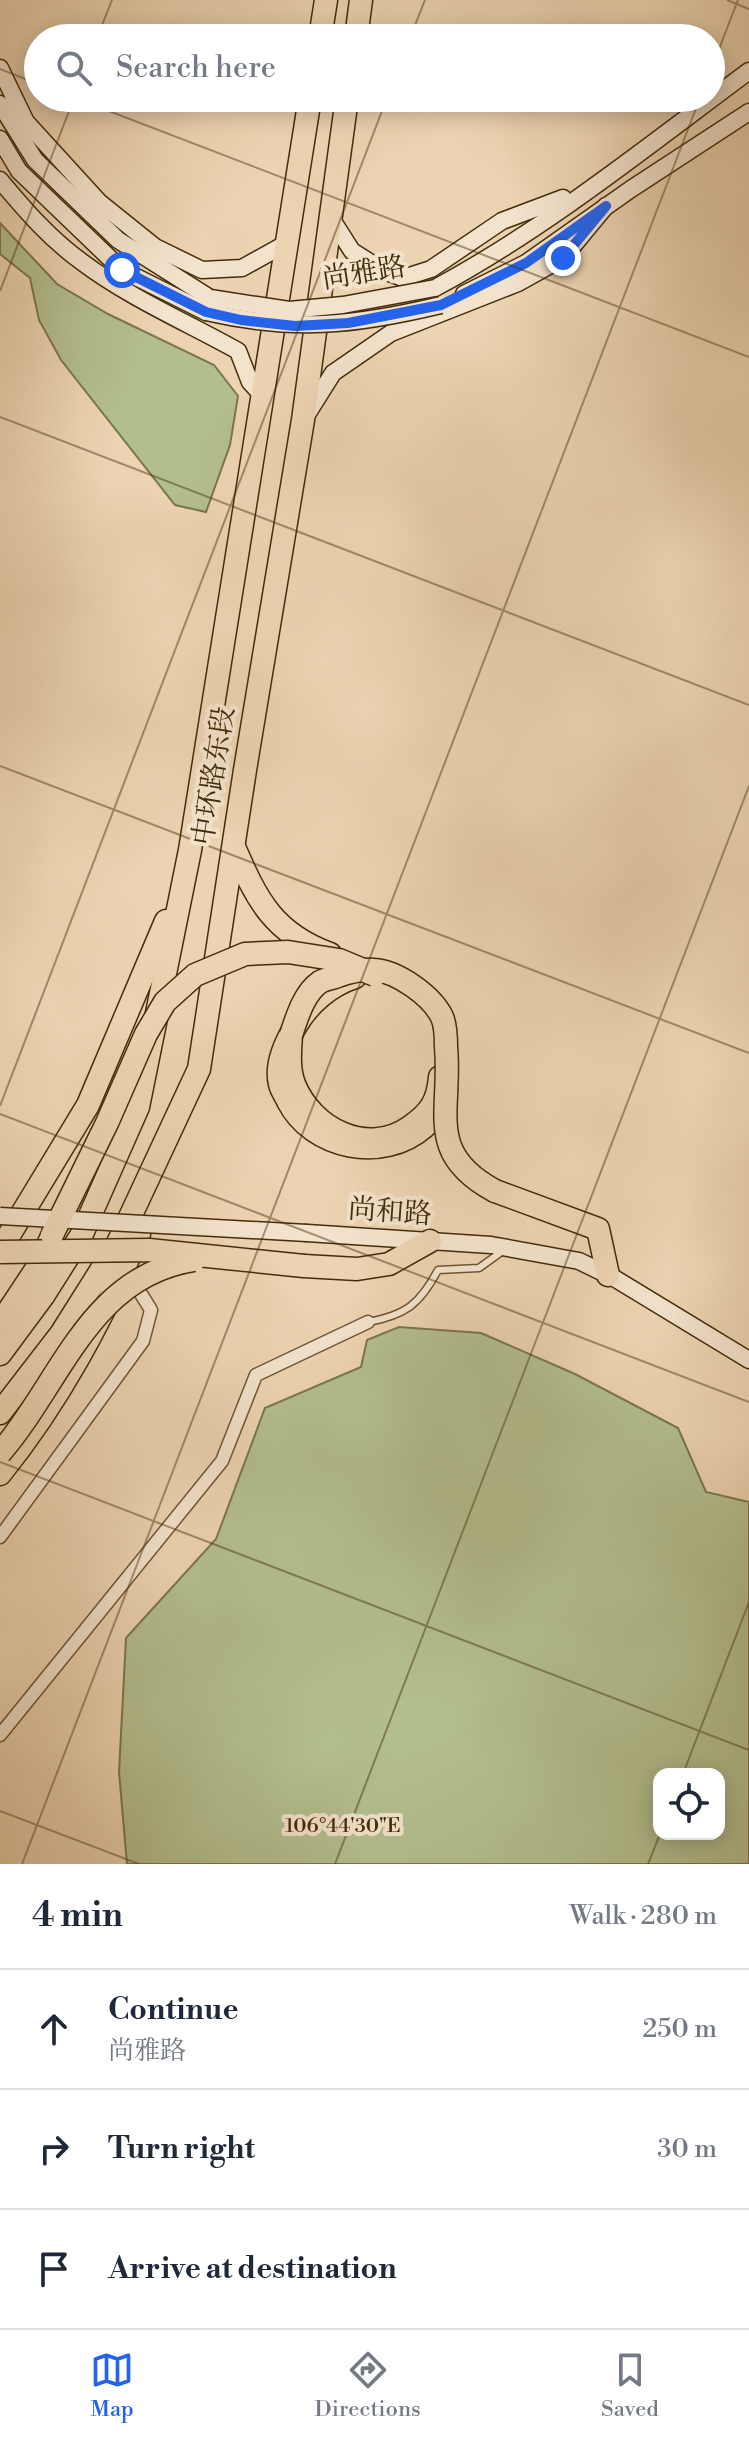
<!DOCTYPE html>
<html lang="en">
<head>
<meta charset="utf-8">
<style>
  :root { --surface:#fff; --page:#f6f6f7; --text:#1f2937; --muted:#747a83; --line:#e0e1e3; --accent:#2563eb }
  body { margin:0; font-family:"Libre Bodoni","Noto Serif SC",serif; background:var(--page); color:var(--text) }
  .controls { position:absolute; right:24px; bottom:24px; display:grid; overflow:hidden; border-radius:16px; box-shadow:0 4px 20px #0003 }
  .controls button { width:72px; height:72px; display:grid; place-items:center; padding:0; border:0; border-bottom:2px solid var(--line); background:var(--surface); color:var(--text); font:40px sans-serif }
  .stop { position:absolute; width:24px; height:24px; margin:-18px; border:6px solid #2563eb; border-radius:50%; background:#fff }
  .stop.end { background:#2563eb; border-color:#fff; box-shadow:0 2px 8px #0008 }
  .list { margin:0; padding:0; list-style:none }
  h2 { display:flex; justify-content:space-between; align-items:center; height:104px; margin:0; padding:0 32px; font-size:34px }
  h2 small { font-size:26px; font-weight:400; color:var(--muted) }
  .list li { display:grid; grid-template-columns:52px 1fr auto; gap:24px; align-items:center; box-sizing:border-box; height:120px; padding:0 32px; border-top:2px solid var(--line) }
  .list b { display:block; font-size:30px; white-space:nowrap }
  .list p { margin:0; font-size:26px; white-space:nowrap; color:var(--muted) }
  .list em { font-size:26px; font-style:normal; color:var(--muted) }
  .icon { flex:none; width:44px; height:44px; fill:none; stroke:currentColor; stroke-width:2; stroke-linecap:round; stroke-linejoin:round }
  .map { position:relative; flex:none; width:749px; height:1864px; overflow:hidden }
  .search { position:absolute; background:var(--surface); box-shadow:0 4px 20px #0003; left:24px; right:24px; top:24px; height:88px; display:flex; align-items:center; gap:20px; box-sizing:border-box; padding:0 28px; border-radius:44px; color:var(--muted); font-size:30px }
  .sheet { height:464px; background:var(--surface) }
  nav { display:flex; justify-content:space-around; align-items:center; box-sizing:border-box; height:112px; border-top:2px solid var(--line); background:var(--surface); font-size:22px; color:var(--muted) }
  nav a { display:grid; justify-items:center; gap:4px }
  nav .on { color:var(--accent) }
  .map>svg:first-child { display:block }
</style>
</head>
<body>
<div class="map">
<svg width="749" height="1864" viewBox="0 0 749 1864">
  <rect width="100%" height="100%" fill="#ecd3b1"/>
  <filter id="stains"><feTurbulence type="fractalNoise" baseFrequency=".0025" numOctaves="4"/><feColorMatrix values="0 0 0 0 .2 0 0 0 0 .09 0 0 0 0 .02 0 0 0 .5 -.17"/></filter>
  <radialGradient id="worn" r=".72"><stop offset=".6" stop-color="#630" stop-opacity="0"/><stop offset="1" stop-color="#630" stop-opacity=".3"/></radialGradient>
  <g fill="#b3be8f" stroke="#7b764c" stroke-width="2" fill-rule="evenodd">
    <path d="M 0,223 L 57,284 L 108,314 L 214,365 L 238,396 L 230,445 L 206,512 L 175,505 L 61,360 L 39,320 L 30,278 L 0,254 Z"/>
    <path d="M 399,1327 L 481,1333 L 575,1374 L 678,1428 L 706,1492 L 749,1502 L 749,1864 L 127,1864 L 119,1772 L 126,1638 L 216,1539 L 265,1408 L 361,1367 L 367,1340 ZM 659,1774 L 719,1774 L 719,1834 L 659,1834 Z"/>
  </g>
  <g fill="none" stroke-linecap="round" stroke-linejoin="round">
    <g stroke="#6d5634" stroke-width="9">
      <path id="lane" d="M 368,1322 C 406,1315 420,1304 438,1270 L 479,1268 L 504,1250"/>
    </g>
    <g stroke="#6d5634" stroke-width="15">
      <g id="street">
        <path d="M 0,1537 L 143,1341 L 151,1310 L 133,1281"/>
        <path d="M 0,1735 L 222,1461 L 256,1375 L 368,1322"/>
      </g>
    </g>
    <g stroke="#432d0a" stroke-width="19">
      <g id="secondary">
        <path d="M 0,68 L 26,122 L 99,202 L 155,247 L 202,270 L 242,268 L 287,243"/>
        <path d="M 0,104 L 35,160 L 118,240 L 210,298"/>
        <path d="M 0,139 L 19,171 L 122,270 L 206,312"/>
        <path d="M 0,180 C 25,210 50,239 82,262 C 130,298 186,322 238,351 L 250,382 L 263,396"/>
        <path d="M 331,218 L 352,251 L 382,270 L 403,278 L 431,269 L 502,221 L 563,198"/>
        <path d="M 435,288 C 545,229 648,146 749,71"/>
        <path d="M 464,294 L 526,263 L 631,189 L 749,112"/>
        <path d="M 306,416 L 333,373 L 391,333 L 518,283 L 563,258 L 606,206"/>
        <path d="M 307,1233 L 491,1245 L 579,1261 L 614,1278 L 749,1360"/>
      </g>
    </g>
    <g stroke="#432d0a" stroke-width="25">
      <g id="highway">
        <path d="M 320,38 L 326,0"/>
        <path d="M 356,38 L 361,0"/>
        <path d="M 234,847 C 257,900 273,933 330,954"/>
        <path d="M 355,977 C 330,985 308,1004 295,1027 C 286,1042 275,1065 280,1084 C 281,1090 286,1096 288,1101 C 312,1149 383,1163 424,1127 C 435,1117 441,1103 446,1090"/>
        <path d="M 291,1035 C 290,1051 288,1068 294,1084 C 312,1129 367,1157 410,1127 C 430,1113 438,1102 440,1077"/>
        <path d="M 495,1191 L 598,1229 L 608,1275"/>
        <path d="M 0,1250 L 88,1105 L 166,921"/>
        <path d="M 304,1266 L 357,1269 L 389,1264 L 430,1241"/>
        <path d="M 0,1324 L 39,1265 L 52,1236"/>
        <path d="M 0,1354 L 43,1296 L 81,1236 L 138,1107 L 190,850 L 310,98"/>
        <path d="M 0,1413 L 61,1334 L 117,1245 L 199,1069 L 245,770 L 303,420 L 347,98"/>
        <path d="M 0,1474 C 59,1401 102,1320 139,1234"/>
      </g>
    </g>
    <use href="#lane" stroke="#f3e2cc" stroke-width="6"/>
    <use href="#street" stroke="#f3e2cc" stroke-width="12"/>
    <use href="#secondary" stroke="#f3e2cc" stroke-width="16"/>
    <use href="#highway" stroke="#ecd3b1" stroke-width="22"/>
    <g stroke="#432d0a" stroke-width="19" stroke-linecap="butt">
      <g id="secondary-bridge">
        <path d="M 210,298 L 289,310 L 343,305 L 435,288"/>
        <path d="M 206,312 C 294,332 353,326 441,305"/>
        <path d="M 0,1216 L 307,1233"/>
      </g>
    </g>
    <g stroke="#432d0a" stroke-width="25" stroke-linecap="butt">
      <g id="highway-bridge">
        <path d="M 291,1035 C 297,1017 304,993 320,982 C 325,979 333,978 338,976 C 349,972 362,969 374,970 C 397,971 432,996 442,1017 C 446,1026 446,1038 446,1047 C 452,1111 424,1153 495,1191"/>
        <path d="M 52,1235 L 107,1123 L 146,1034 L 165,1002 L 195,975 L 245,954 L 288,952 L 339,960 L 375,975"/>
        <path d="M 0,1252 L 149,1250 L 304,1266"/>
        <path d="M 0,1453 C 61,1383 89,1276 194,1260"/>
      </g>
    </g>
    <use href="#secondary-bridge" stroke="#f3e2cc" stroke-width="16"/>
    <use href="#highway-bridge" stroke="#ecd3b1" stroke-width="22"/>
  </g>
  <g fill="none" stroke-linecap="round" stroke-linejoin="round">
    <path stroke="#2563eb" stroke-width="10" d="M 122,270 L 206,312 L 241,320 L 295,326 L 348,323 L 441,305 L 526,263 L 606,206 L 563,258"/>
  </g>
  <path fill="none" stroke="#432d0a" stroke-width="2" stroke-opacity="0.45" d="M 727,0 L 749,9M 97,38 L 112,0M 410,38 L 425,0M 0,69 L 38,84M 711,70 L 738,0M 75,98 L 749,357M 0,291 L 74,98M 0,417 L 749,705M 0,766 L 749,1053M 0,1106 L 387,98M 0,1114 L 749,1402M 0,1462 L 749,1750M 683,1774 L 749,1602M 0,1811 L 139,1864M 22,1864 L 700,98M 335,1864 L 749,786M 648,1864 L 660,1834"/>
  <g text-anchor="middle" dominant-baseline="central" stroke-width="8" stroke-linejoin="round" paint-order="stroke">
    <g font-size="28" fill="#432d0a" stroke="#f3e2cc">
      <text transform="translate(364 273) rotate(-9)">尚雅路</text>
      <text transform="translate(214 776) rotate(-81)">中环路东段</text>
      <text transform="translate(390 1212) rotate(4)">尚和路</text>
    </g>
  </g>
  <g font-size="20" text-anchor="middle" fill="#432d0a" stroke="#f3e2cc" stroke-width="8" stroke-linejoin="round" paint-order="stroke">
    <text x="343" y="1832">106°44'30"E</text>
  </g>
  <rect width="100%" height="100%" filter="url(#stains)"/>
  <rect width="100%" height="100%" fill="url(#worn)"/>
</svg>
<div class="controls">
<button><svg class="icon" aria-label="locate" viewBox="0 0 24 24"><circle cx="12" cy="12" r="6"/><path d="M12 2v4M12 18v4M2 12h4M18 12h4"/></svg></button>
</div>
<div class="stop" style="left:122px;top:270px"></div>
<div class="stop end" style="left:563px;top:258px"></div>
<div class="search"><svg class="icon" aria-label="search" viewBox="0 0 24 24"><circle cx="10" cy="10" r="6"/><path d="M15 15l6 6"/></svg>Search here</div>
</div>
<section class="sheet">
<h2>4 min<small>Walk · 280 m</small></h2>
<ul class="list">
<li><svg class="icon" aria-label="ahead" viewBox="0 0 24 24"><path d="M12 20V5M6 11l6-6 6 6"/></svg><div><b>Continue</b><p>尚雅路</p></div><em>250 m</em></li>
<li><svg class="icon" aria-label="right" viewBox="0 0 24 24"><path d="M7 20v-9h11M14 6l5 5-5 5"/></svg><div><b>Turn right</b></div><em>30 m</em></li>
<li><svg class="icon" aria-label="arrive" viewBox="0 0 24 24"><path d="M6 21V4h12l-3 4 3 4H6"/></svg><div><b>Arrive at destination</b></div></li>
</ul>
</section>
<nav>
<a class="on"><svg class="icon" aria-label="map" viewBox="0 0 24 24"><path d="M3 6l6-2 6 2 6-2v14l-6 2-6-2-6 2zM9 4v14M15 6v14"/></svg>Map</a>
<a><svg class="icon" aria-label="directions" viewBox="0 0 24 24"><path d="M12 3l9 9-9 9-9-9zM9 14v-3h6M13 9l2 2-2 2"/></svg>Directions</a>
<a><svg class="icon" aria-label="saved" viewBox="0 0 24 24"><path d="M7 4h10v16l-5-4-5 4z"/></svg>Saved</a>
</nav>
</body>
</html>
